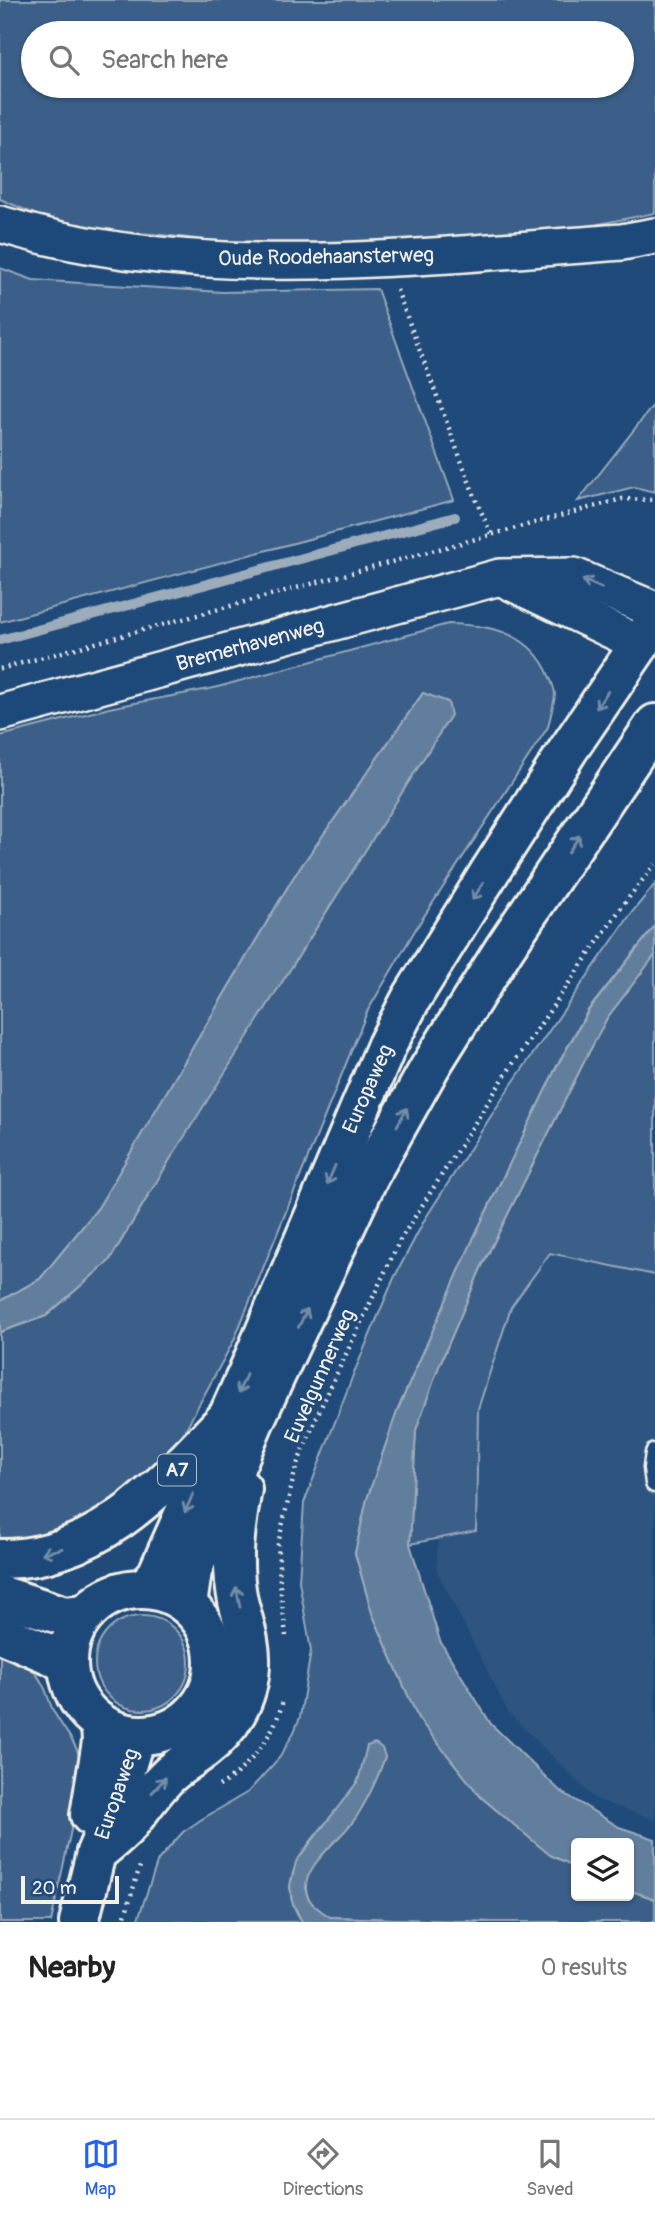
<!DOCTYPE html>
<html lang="en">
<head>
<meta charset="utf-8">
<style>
  :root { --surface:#fff; --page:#f2f2f2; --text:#222; --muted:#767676; --line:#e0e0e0; --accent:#2563eb }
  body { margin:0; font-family:Pangolin,sans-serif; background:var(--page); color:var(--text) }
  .controls { position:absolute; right:21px; bottom:21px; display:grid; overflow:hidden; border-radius:7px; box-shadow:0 2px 5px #0004 }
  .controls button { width:63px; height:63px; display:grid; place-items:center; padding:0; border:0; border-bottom:2px solid var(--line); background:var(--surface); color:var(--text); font:35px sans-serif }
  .scale { position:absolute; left:21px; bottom:18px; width:98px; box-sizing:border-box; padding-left:7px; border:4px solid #f4f1e8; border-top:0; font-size:19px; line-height:24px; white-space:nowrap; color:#f4f1e8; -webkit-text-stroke:5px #1f4a7a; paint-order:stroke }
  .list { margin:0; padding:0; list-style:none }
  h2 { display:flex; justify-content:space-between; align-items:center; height:91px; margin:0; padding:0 28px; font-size:30px }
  h2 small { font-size:23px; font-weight:400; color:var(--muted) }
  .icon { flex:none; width:38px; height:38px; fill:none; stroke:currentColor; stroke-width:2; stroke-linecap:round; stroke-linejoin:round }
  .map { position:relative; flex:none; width:655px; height:1922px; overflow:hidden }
  .search { position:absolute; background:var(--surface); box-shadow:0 2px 5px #0004; left:21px; right:21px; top:21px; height:77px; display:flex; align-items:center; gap:18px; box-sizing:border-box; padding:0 24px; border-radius:38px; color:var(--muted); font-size:26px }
  .sheet { height:196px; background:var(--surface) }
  nav { display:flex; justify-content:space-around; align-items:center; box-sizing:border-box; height:98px; border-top:2px solid var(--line); background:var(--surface); font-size:19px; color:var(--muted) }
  nav a { display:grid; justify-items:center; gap:4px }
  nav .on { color:var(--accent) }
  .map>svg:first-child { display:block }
</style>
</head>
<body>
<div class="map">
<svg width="655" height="1922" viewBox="0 0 655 1922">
  <rect width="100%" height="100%" fill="#1f4a7a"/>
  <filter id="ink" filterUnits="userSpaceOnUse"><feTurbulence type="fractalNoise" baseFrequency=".0143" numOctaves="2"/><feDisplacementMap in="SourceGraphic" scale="14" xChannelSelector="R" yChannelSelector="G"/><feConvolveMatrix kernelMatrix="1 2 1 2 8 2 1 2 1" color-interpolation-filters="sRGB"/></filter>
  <g filter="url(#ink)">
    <path fill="#2d5581" d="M 655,1013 L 655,1820 L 595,1799 L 508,1712 L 436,1569 L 447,1427 Z"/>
    <g fill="#3a5f88" stroke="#97a8b8" stroke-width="2" fill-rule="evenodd">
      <path d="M 0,0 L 655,0 L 655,213 L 578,228 L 413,245 L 249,245 L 153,234 L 118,232 L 57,224 L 0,199 ZM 33,33 L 622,33 L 622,86 L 33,86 Z"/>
      <path d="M 0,268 L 33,280 L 222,292 L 377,289 L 454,500 L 0,622 Z"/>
      <path d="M 655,403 L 655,492 L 634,487 L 578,501 Z"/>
      <path d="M 448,624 C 488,625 526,631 546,669 C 549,676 555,687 555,695 C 554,705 550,717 548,727 L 417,927 L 367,1012 L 234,1340 L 177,1445 L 135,1494 L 28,1544 L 0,1541 L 0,1332 L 46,1316 L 109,1261 L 169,1161 L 423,693 L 293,878 L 98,1208 L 40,1279 L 0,1301 L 0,736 L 109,708 L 214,688 Z"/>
      <path d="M 655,884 L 655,926 L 588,1010 L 557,1066 L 475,1235 L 398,1409 L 367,1499 L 355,1553 L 372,1613 L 418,1718 L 481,1797 L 550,1855 L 576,1867 L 576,1896 L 629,1896 L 629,1890 L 655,1899 L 655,1922 L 490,1922 L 329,1917 C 320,1910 307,1903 306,1889 C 303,1864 345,1836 357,1815 C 369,1797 378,1777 385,1757 L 367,1746 C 364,1758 363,1772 357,1783 C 334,1823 261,1871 303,1922 L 137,1922 L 158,1860 L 183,1832 L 202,1819 L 248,1792 L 280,1757 L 294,1732 L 300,1717 L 311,1651 L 299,1581 L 304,1503 L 353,1375 L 394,1278 L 425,1219 L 507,1091 L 633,911 Z"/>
      <path d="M 655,955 L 655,1275 L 550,1253 L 511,1307 L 478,1409 L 476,1531 L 410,1544 L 416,1430 L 439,1366 L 481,1268 L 587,1056 L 607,1018 Z"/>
      <circle cx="142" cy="1663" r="47"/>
      <path d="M 0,1650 C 18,1658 33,1666 42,1683 C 48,1693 49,1704 55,1714 C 73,1745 82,1744 81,1784 L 51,1922 L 0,1922 Z"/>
    </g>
    <g fill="#627e9d" stroke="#9cacbb" stroke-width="2">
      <path d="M 423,693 L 448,702 L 451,715 L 169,1161 L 109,1261 L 46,1316 L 0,1332 L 0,1301 L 40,1279 L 98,1208 L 293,878 Z"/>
      <path d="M 655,926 L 655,955 L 607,1018 L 587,1056 L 481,1268 L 439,1366 L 416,1430 L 410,1544 L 440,1641 L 491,1724 L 559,1790 L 619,1827 L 655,1839 L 655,1899 L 629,1890 L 629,1843 L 576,1843 L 576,1867 L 550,1855 L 481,1797 L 418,1718 L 372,1613 L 355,1553 L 367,1499 L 398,1409 L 475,1235 L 557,1066 L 589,1010 Z"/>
      <path d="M 375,1743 L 382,1748 L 385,1757 C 378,1777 369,1797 357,1816 C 345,1836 303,1864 306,1890 C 307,1903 320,1910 330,1917 L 490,1922 L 303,1922 L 301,1920 L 292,1901 L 290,1886 L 296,1862 L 358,1781 L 367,1746 Z"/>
    </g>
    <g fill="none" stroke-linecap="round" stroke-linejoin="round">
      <path stroke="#9cacbb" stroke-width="10" d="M 0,640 L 455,517"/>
      <g stroke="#f4f1e8" stroke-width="23">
        <path id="service" d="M 655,1453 L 653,1468 L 655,1483"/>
      </g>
      <g stroke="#f4f1e8" stroke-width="40">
        <g id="minor">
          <path d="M 0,224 C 196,285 421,256 622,242 L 655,236"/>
          <path d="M 506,580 L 640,644"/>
          <path d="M 0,713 L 500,577 L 574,576 L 655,610"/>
        </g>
      </g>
      <g stroke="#f4f1e8" stroke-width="44">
        <g id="trunk">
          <circle cx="141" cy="1662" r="73"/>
          <path d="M 144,1589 L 157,1575 L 248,1372 L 387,1045 L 411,999 L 491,870 L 568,750 L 655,622"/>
          <path d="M 187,1605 L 192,1571 L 253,1424 L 369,1176 L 430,1067 L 504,949 L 655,724"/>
          <path d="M 0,1633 L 54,1656 L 68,1665"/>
          <path d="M 90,1815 L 102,1742 L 101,1724"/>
          <path d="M 96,1853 C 107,1844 119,1835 128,1825 C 141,1810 151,1793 165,1779 C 176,1767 190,1760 203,1750 C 231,1729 249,1699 250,1664 C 251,1642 243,1622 238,1601 C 230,1563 235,1527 242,1489"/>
          <path d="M 79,1922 L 96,1853 L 112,1813 L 131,1750 L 138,1736"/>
        </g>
      </g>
      <g stroke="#f4f1e8" stroke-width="44">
        <g id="motorway">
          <path d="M 0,1559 C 99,1560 164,1484 226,1419"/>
          <path d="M 0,1595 L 65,1616 L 86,1614"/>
        </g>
      </g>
      <g stroke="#f4f1e8" stroke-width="4.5" stroke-dasharray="2 5" stroke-linecap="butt">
        <path d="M 397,290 L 476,500 L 491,534"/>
        <path d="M 0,669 L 622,499 L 655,500"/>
        <path d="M 286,1636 L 280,1584 L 278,1544 L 296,1467 L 321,1407 L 400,1240 L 510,1068 L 623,905 L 655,864"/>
        <path d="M 219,1786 C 249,1768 275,1735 283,1700"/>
        <path d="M 123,1922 L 140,1866"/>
      </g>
      <use href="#service" stroke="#1f4a7a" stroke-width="18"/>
      <use href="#minor" stroke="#1f4a7a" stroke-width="35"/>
      <use href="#trunk" stroke="#1f4a7a" stroke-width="38"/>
      <use href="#motorway" stroke="#1f4a7a" stroke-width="38"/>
    </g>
    <defs><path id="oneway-shaft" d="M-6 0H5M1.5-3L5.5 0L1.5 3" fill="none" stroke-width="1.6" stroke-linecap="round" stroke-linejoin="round" transform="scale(1.75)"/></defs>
    <g stroke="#748da6">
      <use href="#oneway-shaft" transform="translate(592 584) rotate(-157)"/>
      <use href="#oneway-shaft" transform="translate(602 700) rotate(124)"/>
      <use href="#oneway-shaft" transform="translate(574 844) rotate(-57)"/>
      <use href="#oneway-shaft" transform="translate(478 891) rotate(122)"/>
      <use href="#oneway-shaft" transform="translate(402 1117) rotate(-61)"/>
      <use href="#oneway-shaft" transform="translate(331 1175) rotate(113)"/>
      <use href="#oneway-shaft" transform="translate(303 1318) rotate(-64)"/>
      <use href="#oneway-shaft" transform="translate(242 1384) rotate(114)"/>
      <use href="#oneway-shaft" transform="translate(189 1503) rotate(114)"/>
      <use href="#oneway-shaft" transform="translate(52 1551) rotate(165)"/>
      <use href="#oneway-shaft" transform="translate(238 1597) rotate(-101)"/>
      <use href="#oneway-shaft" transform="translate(159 1785) rotate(-48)"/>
    </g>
  </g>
  <g text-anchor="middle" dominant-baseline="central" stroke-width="5" stroke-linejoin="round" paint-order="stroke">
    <rect fill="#1f4a7a" stroke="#b4bfc7" stroke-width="2" x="158" y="1454.5" width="38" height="31" rx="5"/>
    <g font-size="19" font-weight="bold" fill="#f4f1e8">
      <text x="177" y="1470">A7</text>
    </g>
    <g font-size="21" fill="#f4f1e8" stroke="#1f4a7a">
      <text transform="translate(326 257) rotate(-1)">Oude Roodehaansterweg</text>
      <text transform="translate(250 645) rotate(-15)">Bremerhavenweg</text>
      <text transform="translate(368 1089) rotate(-66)">Europaweg</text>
      <text transform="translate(320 1376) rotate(-66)">Euvelgunnerweg</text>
      <text transform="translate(117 1794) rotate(-71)">Europaweg</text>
    </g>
  </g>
</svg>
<div class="controls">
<button><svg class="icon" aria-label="layers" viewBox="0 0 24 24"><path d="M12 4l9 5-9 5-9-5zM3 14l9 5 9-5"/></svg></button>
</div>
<div class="scale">20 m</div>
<div class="search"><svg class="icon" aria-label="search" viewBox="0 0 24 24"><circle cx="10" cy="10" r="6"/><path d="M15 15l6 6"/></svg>Search here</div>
</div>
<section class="sheet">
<h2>Nearby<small>0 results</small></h2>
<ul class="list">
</ul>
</section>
<nav>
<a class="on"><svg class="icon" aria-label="map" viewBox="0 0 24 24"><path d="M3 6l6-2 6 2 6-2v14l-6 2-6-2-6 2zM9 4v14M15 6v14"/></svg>Map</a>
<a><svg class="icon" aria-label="directions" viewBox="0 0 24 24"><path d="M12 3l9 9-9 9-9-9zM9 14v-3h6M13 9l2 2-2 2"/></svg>Directions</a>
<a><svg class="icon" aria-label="saved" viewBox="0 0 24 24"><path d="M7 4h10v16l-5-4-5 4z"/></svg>Saved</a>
</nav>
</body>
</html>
